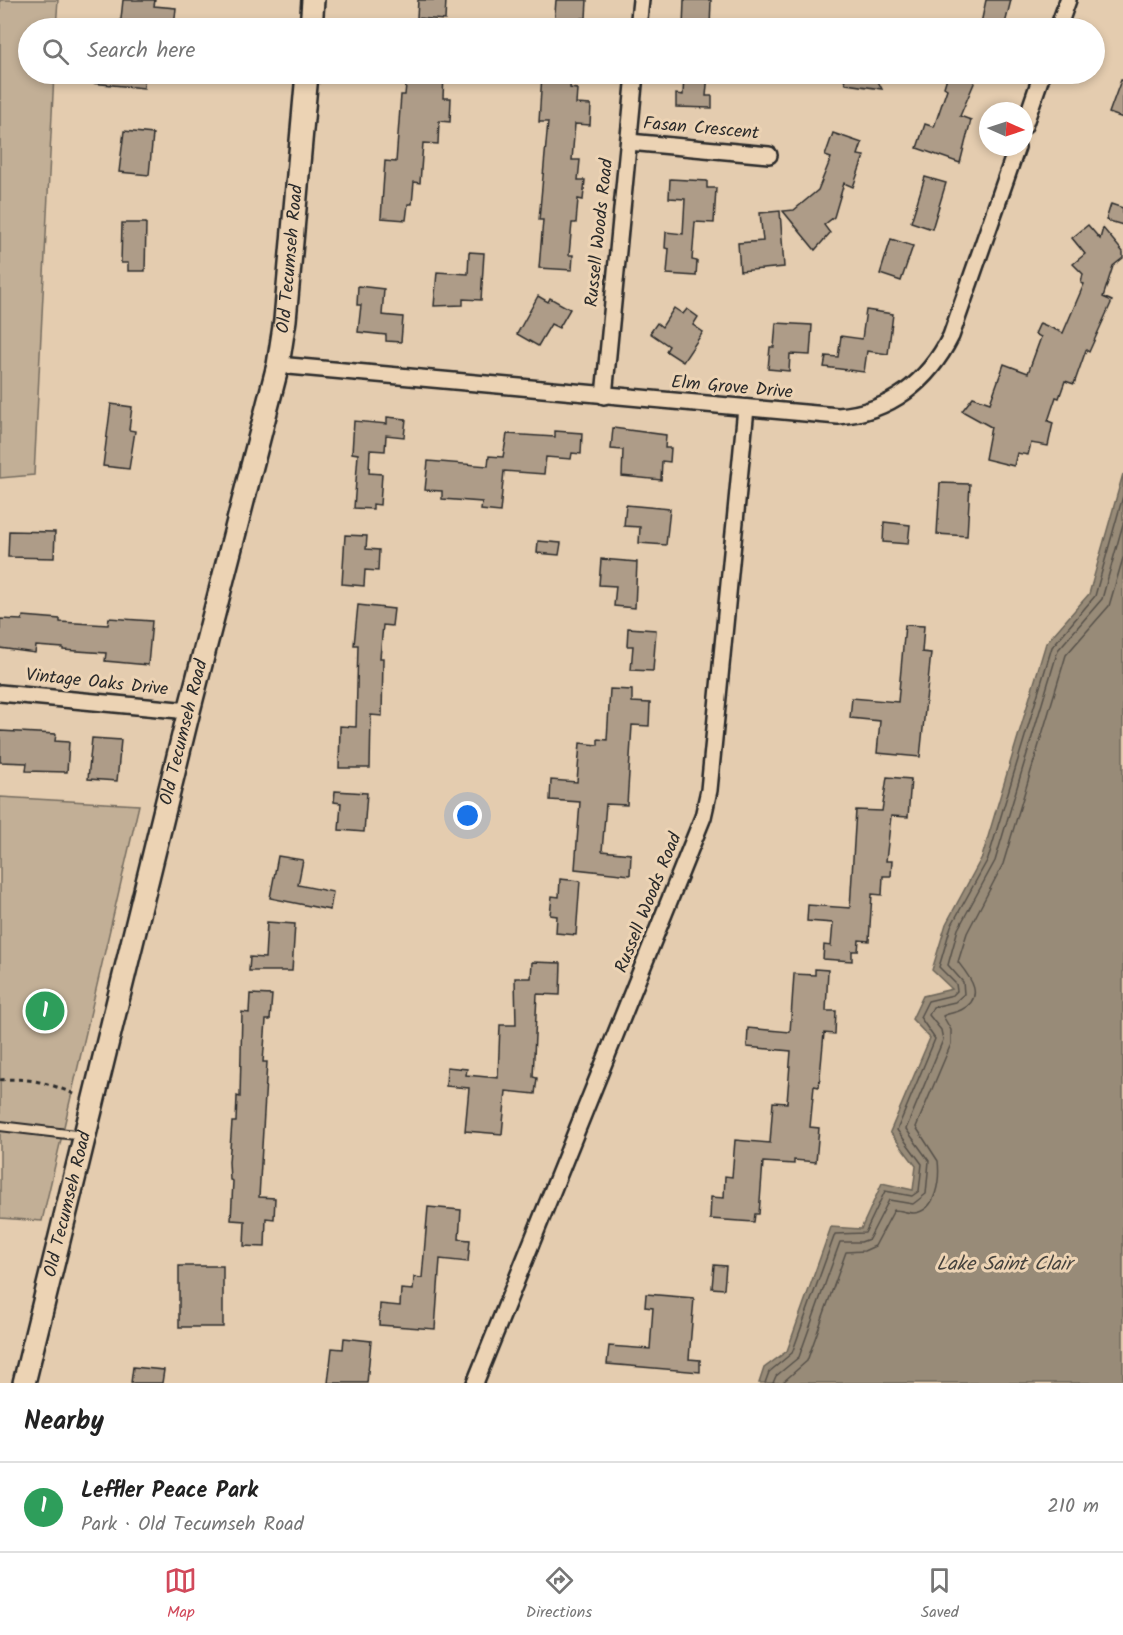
<!DOCTYPE html>
<html lang="en">
<head>
<meta charset="utf-8">
<style>
  :root { --surface:#fff; --page:#f2f2f2; --text:#222; --muted:#767676; --line:#e0e0e0; --accent:#d1495b }
  body { margin:0; font-family:Kalam,sans-serif; background:var(--page); color:var(--text) }
  .compass { position:absolute; left:979px; top:102px; width:54px; height:54px; border-radius:50%; background:var(--surface); box-shadow:0 3px 9px #0003; rotate:93deg }
  .you { position:absolute; left:468px; top:816px; width:21px; height:21px; margin:-15px; border:4px solid #fff; border-radius:50%; background:#1a73e8; box-shadow:0 0 0 9px #1a73e833 }
  .badge { display:grid; place-items:center; width:39px; height:39px; border-radius:50%; background:var(--accent); color:#fff; font-size:20px; font-weight:700 }
  .pin { position:absolute; translate:-50% -50%; border:3px solid #fff; box-shadow:0 2px 6px #0006 }
  .list { margin:0; padding:0; list-style:none }
  h2 { display:flex; justify-content:space-between; align-items:center; height:78px; margin:0; padding:0 24px; font-size:26px }
  h2 small { font-size:20px; font-weight:400; color:var(--muted) }
  .list li { display:grid; grid-template-columns:39px 1fr auto; gap:18px; align-items:center; box-sizing:border-box; height:90px; padding:0 24px; border-top:2px solid var(--line) }
  .list b { display:block; font-size:22px; white-space:nowrap }
  .list p { margin:0; font-size:20px; white-space:nowrap; color:var(--muted) }
  .list em { font-size:20px; font-style:normal; color:var(--muted) }
  .icon { flex:none; width:33px; height:33px; fill:none; stroke:currentColor; stroke-width:2; stroke-linecap:round; stroke-linejoin:round }
  .map { position:relative; flex:none; width:1123px; height:1383px; overflow:hidden }
  .search { position:absolute; background:var(--surface); box-shadow:0 3px 9px #0003; left:18px; right:18px; top:18px; height:66px; display:flex; align-items:center; gap:15px; box-sizing:border-box; padding:0 21px; border-radius:33px; color:var(--muted); font-size:22px }
  .sheet { height:168px; background:var(--surface) }
  nav { display:flex; justify-content:space-around; align-items:center; box-sizing:border-box; height:84px; border-top:2px solid var(--line); background:var(--surface); font-size:16px; color:var(--muted) }
  nav a { display:grid; justify-items:center; gap:3px }
  nav .on { color:var(--accent) }
  .map>svg:first-child { display:block }
</style>
</head>
<body>
<div class="map">
<svg width="1123" height="1383" viewBox="0 0 1123 1383">
  <rect width="100%" height="100%" fill="#e4ccaf"/>
  <filter id="ink" filterUnits="userSpaceOnUse"><feTurbulence type="fractalNoise" baseFrequency=".0167" numOctaves="2"/><feDisplacementMap in="SourceGraphic" scale="12" xChannelSelector="R" yChannelSelector="G"/><feConvolveMatrix kernelMatrix="1 2 1 2 8 2 1 2 1" color-interpolation-filters="sRGB"/></filter>
  <g filter="url(#ink)">
    <g fill="#c2af96" stroke="#766d60" stroke-width="1.5">
      <path d="M 0,0 L 58,0 L 56,28 L 28,28 L 28,74 L 54,74 L 34,475 L 0,478 Z"/>
      <path d="M 0,797 L 139,805 L 42,1221 L 0,1218 Z"/>
    </g>
    <path fill="#988b78" stroke="#6c6559" stroke-width="1.5" d="M 1123,474 L 1123,1383 L 759,1383 L 764,1368 L 787,1351 L 831,1227 L 861,1229 L 882,1183 L 913,1190 L 916,1166 L 890,1132 L 930,1038 L 912,1019 L 923,996 L 952,989 L 932,970 L 946,924 L 982,857 L 1046,643 L 1089,594 Z"/>
    <g fill="none" stroke-linecap="round" stroke-linejoin="round">
      <g stroke="#57514a" stroke-width="1.5">
        <path d="M 765,1383 L 769,1372 L 792,1353 L 835,1234 L 865,1233 L 885,1191 L 912,1196 L 919,1191 L 922,1164 L 897,1130 L 935,1039 L 920,1017 L 928,1001 L 953,995 L 957,991 L 956,984 L 939,967 L 951,926 L 988,859 L 1052,647 L 1095,596 L 1123,496"/>
        <path d="M 773,1383 L 776,1376 L 799,1357 L 840,1242 L 861,1242 L 869,1239 L 889,1200 L 913,1204 L 926,1194 L 929,1161 L 906,1129 L 943,1040 L 941,1030 L 929,1015 L 933,1007 L 955,1002 L 964,994 L 963,982 L 948,965 L 958,929 L 995,861 L 1058,650 L 1102,599 L 1123,524"/>
        <path d="M 782,1383 L 807,1361 L 846,1252 L 864,1251 L 875,1246 L 894,1210 C 901,1210 907,1213 914,1213 C 937,1211 940,1179 938,1161 L 916,1127 L 951,1044 L 951,1030 L 943,1016 C 948,1013 955,1013 961,1010 C 987,997 969,976 958,962 L 967,933 L 1003,864 L 1066,655 L 1109,606 L 1123,558"/>
      </g>
    </g>
    <g fill="#ae9c88" stroke="#2b2b2b" stroke-width="1.5">
      <path d="M 123,0 L 155,0 L 154,6 L 176,8 L 174,28 L 120,28 Z"/>
      <path d="M 418,0 L 446,0 L 445,20 L 417,18 Z"/>
      <path d="M 556,0 L 587,0 L 586,18 L 581,18 L 580,28 L 554,27 Z"/>
      <path d="M 684,0 L 711,0 L 710,28 L 683,28 Z"/>
      <path d="M 986,0 L 1011,0 L 1004,28 L 980,28 Z"/>
      <path d="M 80,74 L 145,74 L 144,88 L 80,82 Z"/>
      <path d="M 407,74 L 444,74 L 443,98 L 451,98 L 450,122 L 439,121 L 438,144 L 423,143 L 420,183 L 414,182 L 412,204 L 408,204 L 406,220 L 381,218 L 385,161 L 396,162 L 401,95 L 405,95 Z"/>
      <path d="M 542,74 L 571,74 L 570,88 L 577,89 L 576,104 L 591,105 L 590,125 L 575,124 L 572,160 L 580,160 L 578,180 L 585,180 L 583,200 L 578,199 L 576,223 L 572,223 L 569,255 L 573,255 L 572,270 L 539,268 L 543,220 L 539,220 L 548,122 L 539,122 Z"/>
      <path d="M 684,74 L 708,74 L 706,96 L 712,96 L 712,108 L 676,107 L 676,94 L 683,95 Z"/>
      <path d="M 842,74 L 874,74 L 882,89 L 846,84 Z"/>
      <path d="M 948,74 L 978,74 L 960,116 L 971,120 L 960,163 L 917,148 L 925,124 L 934,127 L 947,89 L 944,87 Z"/>
      <path d="M 1121,80 L 1123,80 L 1123,118 L 1109,113 Z"/>
      <path d="M 124,131 L 153,134 L 149,175 L 119,172 Z"/>
      <path d="M 833,133 L 862,143 L 858,155 L 864,156 L 853,187 L 844,183 L 834,217 L 824,225 L 830,233 L 815,250 L 783,211 L 794,210 L 818,190 L 831,158 L 825,156 Z"/>
      <path d="M 925,177 L 946,183 L 932,229 L 911,222 Z"/>
      <path d="M 670,179 L 707,181 L 707,188 L 716,188 L 714,223 L 695,222 L 692,260 L 697,261 L 696,276 L 667,274 L 669,249 L 665,248 L 666,232 L 683,234 L 685,199 L 669,198 Z"/>
      <path d="M 1111,204 L 1123,208 L 1123,225 L 1106,220 Z"/>
      <path d="M 780,211 L 784,267 L 740,271 L 738,243 L 763,241 L 760,213 Z"/>
      <path d="M 122,223 L 146,223 L 145,271 L 128,271 L 128,263 L 121,263 Z"/>
      <path d="M 1088,225 L 1100,239 L 1103,228 L 1123,252 L 1123,258 L 1113,266 L 1103,297 L 1112,301 L 1089,352 L 1086,350 L 1074,384 L 1065,381 L 1059,398 L 1056,397 L 1048,421 L 1053,423 L 1048,446 L 1031,443 L 1028,455 L 1017,453 L 1014,466 L 985,459 L 991,427 L 962,411 L 973,397 L 990,403 L 1004,364 L 1028,373 L 1041,337 L 1035,334 L 1040,323 L 1063,333 L 1084,284 L 1081,283 L 1083,274 L 1073,264 L 1085,254 L 1072,238 Z"/>
      <path d="M 891,239 L 913,246 L 901,281 L 880,274 Z"/>
      <path d="M 469,252 L 484,253 L 481,300 L 463,299 L 463,305 L 434,306 L 437,272 L 468,274 Z"/>
      <path d="M 358,286 L 384,289 L 382,315 L 403,317 L 401,342 L 386,341 L 386,335 L 358,332 L 361,305 L 357,305 Z"/>
      <path d="M 538,296 L 548,302 L 550,298 L 570,309 L 559,328 L 551,324 L 538,346 L 517,334 Z"/>
      <path d="M 674,308 L 683,314 L 687,309 L 698,317 L 693,325 L 703,332 L 683,362 L 666,351 L 669,346 L 650,333 L 657,323 L 662,327 Z"/>
      <path d="M 866,310 L 893,314 L 888,354 L 867,351 L 864,372 L 824,367 L 826,356 L 838,357 L 841,336 L 862,339 Z"/>
      <path d="M 776,323 L 812,325 L 810,355 L 790,354 L 789,371 L 768,369 L 770,347 L 774,347 Z"/>
      <path d="M 111,404 L 132,407 L 129,430 L 135,431 L 129,469 L 103,466 Z"/>
      <path d="M 387,417 L 406,419 L 404,437 L 386,435 L 385,451 L 370,450 L 369,473 L 382,474 L 380,505 L 373,504 L 373,509 L 354,508 L 358,454 L 352,453 L 354,421 L 387,424 Z"/>
      <path d="M 613,428 L 666,435 L 665,448 L 671,448 L 670,462 L 662,461 L 661,480 L 622,476 L 623,450 L 611,449 Z"/>
      <path d="M 555,431 L 582,433 L 581,454 L 572,453 L 571,459 L 546,457 L 544,474 L 504,471 L 500,512 L 481,510 L 482,502 L 442,499 L 442,491 L 425,490 L 428,461 L 488,466 L 489,456 L 503,457 L 507,434 L 555,437 Z"/>
      <path d="M 940,483 L 970,484 L 967,536 L 937,534 Z"/>
      <path d="M 626,505 L 670,509 L 666,545 L 639,543 L 640,527 L 624,526 Z"/>
      <path d="M 884,522 L 910,525 L 908,544 L 883,542 Z"/>
      <path d="M 9,531 L 55,532 L 54,558 L 8,557 Z"/>
      <path d="M 345,535 L 367,536 L 366,549 L 379,550 L 378,571 L 365,570 L 364,586 L 342,584 Z"/>
      <path d="M 538,541 L 561,543 L 559,555 L 537,553 Z"/>
      <path d="M 601,559 L 637,562 L 635,608 L 614,606 L 616,586 L 599,585 Z"/>
      <path d="M 358,605 L 394,609 L 392,626 L 383,625 L 380,658 L 383,658 L 382,716 L 371,715 L 370,768 L 339,768 L 340,726 L 356,727 L 358,645 L 354,645 Z"/>
      <path d="M 23,616 L 60,619 L 60,622 L 108,625 L 109,618 L 152,621 L 148,665 L 105,661 L 106,653 L 63,650 L 63,648 L 36,646 L 35,653 L 0,648 L 0,619 L 22,620 Z"/>
      <path d="M 905,625 L 924,626 L 922,652 L 931,653 L 920,757 L 877,753 L 880,721 L 850,718 L 852,698 L 898,702 Z"/>
      <path d="M 628,628 L 656,630 L 653,671 L 631,670 L 633,646 L 627,646 Z"/>
      <path d="M 610,689 L 632,690 L 632,702 L 650,703 L 649,726 L 632,725 L 627,805 L 606,804 L 602,851 L 631,854 L 630,875 L 575,869 L 580,802 L 550,800 L 551,780 L 577,782 L 580,743 L 598,745 L 598,739 L 607,740 Z"/>
      <path d="M 0,731 L 56,734 L 55,741 L 69,742 L 67,772 L 26,771 L 27,763 L 0,762 Z"/>
      <path d="M 92,738 L 121,740 L 117,781 L 88,779 Z"/>
      <path d="M 887,777 L 911,779 L 908,817 L 891,816 L 886,861 L 892,861 L 891,876 L 883,876 L 882,895 L 872,894 L 869,941 L 859,940 L 858,951 L 852,951 L 852,961 L 823,959 L 824,945 L 831,946 L 833,923 L 807,921 L 808,905 L 850,908 L 856,810 L 882,811 Z"/>
      <path d="M 335,791 L 367,793 L 364,832 L 339,830 L 341,803 L 334,802 Z"/>
      <path d="M 278,856 L 303,860 L 298,885 L 333,892 L 330,910 L 270,898 Z"/>
      <path d="M 560,879 L 580,881 L 576,935 L 556,933 L 557,916 L 550,915 L 552,896 L 559,897 Z"/>
      <path d="M 267,922 L 295,924 L 292,971 L 249,971 L 250,957 L 265,958 Z"/>
      <path d="M 532,962 L 561,963 L 560,995 L 537,994 L 533,1077 L 537,1078 L 535,1094 L 506,1091 L 502,1134 L 465,1131 L 469,1088 L 446,1086 L 447,1067 L 467,1069 L 466,1075 L 498,1078 L 500,1025 L 516,1025 L 515,978 L 531,978 Z"/>
      <path d="M 815,969 L 828,970 L 826,1011 L 836,1011 L 835,1034 L 824,1033 L 819,1087 L 814,1086 L 810,1127 L 819,1128 L 816,1162 L 794,1160 L 794,1164 L 763,1162 L 759,1214 L 755,1214 L 754,1222 L 710,1219 L 711,1197 L 724,1198 L 725,1176 L 732,1177 L 735,1140 L 770,1143 L 773,1102 L 787,1103 L 791,1051 L 747,1047 L 748,1028 L 790,1032 L 794,974 L 815,975 Z"/>
      <path d="M 250,994 L 272,995 L 270,1020 L 266,1020 L 263,1062 L 267,1062 L 259,1197 L 275,1198 L 274,1219 L 266,1218 L 265,1247 L 244,1246 L 245,1221 L 231,1220 L 233,1181 L 230,1180 L 229,1162 L 232,1122 L 236,1122 L 237,1096 L 240,1097 L 242,1012 L 249,1013 Z"/>
      <path d="M 428,1207 L 461,1210 L 459,1239 L 470,1240 L 468,1262 L 440,1259 L 435,1329 L 379,1325 L 380,1304 L 400,1306 L 401,1289 L 413,1290 L 414,1277 L 422,1278 Z"/>
      <path d="M 714,1265 L 726,1266 L 724,1289 L 712,1288 Z"/>
      <rect x="179" y="1266" width="44" height="61"/>
      <path d="M 646,1294 L 694,1298 L 689,1359 L 700,1360 L 700,1372 L 607,1364 L 609,1346 L 650,1349 L 653,1308 L 645,1307 Z"/>
      <path d="M 344,1338 L 371,1341 L 367,1383 L 328,1383 L 332,1348 L 343,1349 Z"/>
      <path d="M 133,1367 L 164,1370 L 162,1383 L 131,1383 Z"/>
    </g>
    <g fill="none" stroke-linecap="round" stroke-linejoin="round">
      <g stroke="#2b2b2b" stroke-width="12">
        <path id="service" d="M 0,1126 L 84,1136"/>
      </g>
      <g stroke="#2b2b2b" stroke-width="20">
        <g id="minor">
          <path d="M 638,28 L 641,0"/>
          <path d="M 1058,28 L 1068,0"/>
          <path d="M 1024,126 L 1042,74"/>
          <path d="M 629,142 L 769,155"/>
          <path d="M 278,365 L 838,416 C 890,412 928,382 951,336 L 1017,147"/>
          <path d="M 604,396 L 635,74"/>
          <path d="M 0,693 L 189,711"/>
          <path d="M 475,1383 L 703,817 L 709,790 L 746,408"/>
        </g>
      </g>
      <g stroke="#2b2b2b" stroke-width="26">
        <g id="secondary">
          <path d="M 311,28 L 313,0"/>
          <path id="s1" d="M 24,1383 L 189,711 L 278,365 L 285,320 L 307,74"/>
        </g>
      </g>
      <path stroke="#2b2b2b" stroke-width="3" stroke-dasharray="4.5 4.5" stroke-linecap="butt" d="M 0,1080 C 29,1077 50,1083 76,1095"/>
      <use href="#service" stroke="#ecd3b4" stroke-width="8"/>
      <use href="#minor" stroke="#ecd3b4" stroke-width="15"/>
      <use href="#secondary" stroke="#ecd3b4" stroke-width="21"/>
    </g>
  </g>
  <g text-anchor="middle" dominant-baseline="central" stroke-width="6" stroke-linejoin="round" paint-order="stroke">
    <g font-size="18" fill="#2b2b2b" stroke="#ecd3b4">
      <text transform="translate(701 129) rotate(5)">Fasan Crescent</text>
      <text transform="translate(600 233) rotate(-84)">Russell Woods Road</text>
      <text stroke="none"><textPath href="#s1" startOffset="1156">Old Tecumseh Road</textPath></text>
      <text transform="translate(732 388) rotate(5)">Elm Grove Drive</text>
      <text transform="translate(97 683) rotate(6)">Vintage Oaks Drive</text>
      <text stroke="none"><textPath href="#s1" startOffset="670">Old Tecumseh Road</textPath></text>
      <text transform="translate(649 903) rotate(-68)">Russell Woods Road</text>
      <text stroke="none"><textPath href="#s1" startOffset="184">Old Tecumseh Road</textPath></text>
    </g>
    <g font-size="20" font-style="italic" fill="#46433e" stroke="#ecd3b4">
      <text x="1004" y="1265">Lake Saint Clair</text>
    </g>
  </g>
</svg>
<svg class="compass" viewBox="-18 -18 36 36"><path d="M0-13l5 13h-10z" fill="#e53935"/><path d="M0 13l5-13h-10z" fill="#767676"/></svg>
<div class="you"></div>
<div class="pin badge" style="left:45px;top:1011px;background:#2e9e5b">1</div>
<div class="search"><svg class="icon" aria-label="search" viewBox="0 0 24 24"><circle cx="10" cy="10" r="6"/><path d="M15 15l6 6"/></svg>Search here</div>
</div>
<section class="sheet">
<h2>Nearby<small></small></h2>
<ul class="list">
<li><span class="badge" style="background:#2e9e5b">1</span><div><b>Leffler Peace Park</b><p>Park · Old Tecumseh Road</p></div><em>210 m</em></li>
</ul>
</section>
<nav>
<a class="on"><svg class="icon" aria-label="map" viewBox="0 0 24 24"><path d="M3 6l6-2 6 2 6-2v14l-6 2-6-2-6 2zM9 4v14M15 6v14"/></svg>Map</a>
<a><svg class="icon" aria-label="directions" viewBox="0 0 24 24"><path d="M12 3l9 9-9 9-9-9zM9 14v-3h6M13 9l2 2-2 2"/></svg>Directions</a>
<a><svg class="icon" aria-label="saved" viewBox="0 0 24 24"><path d="M7 4h10v16l-5-4-5 4z"/></svg>Saved</a>
</nav>
</body>
</html>
